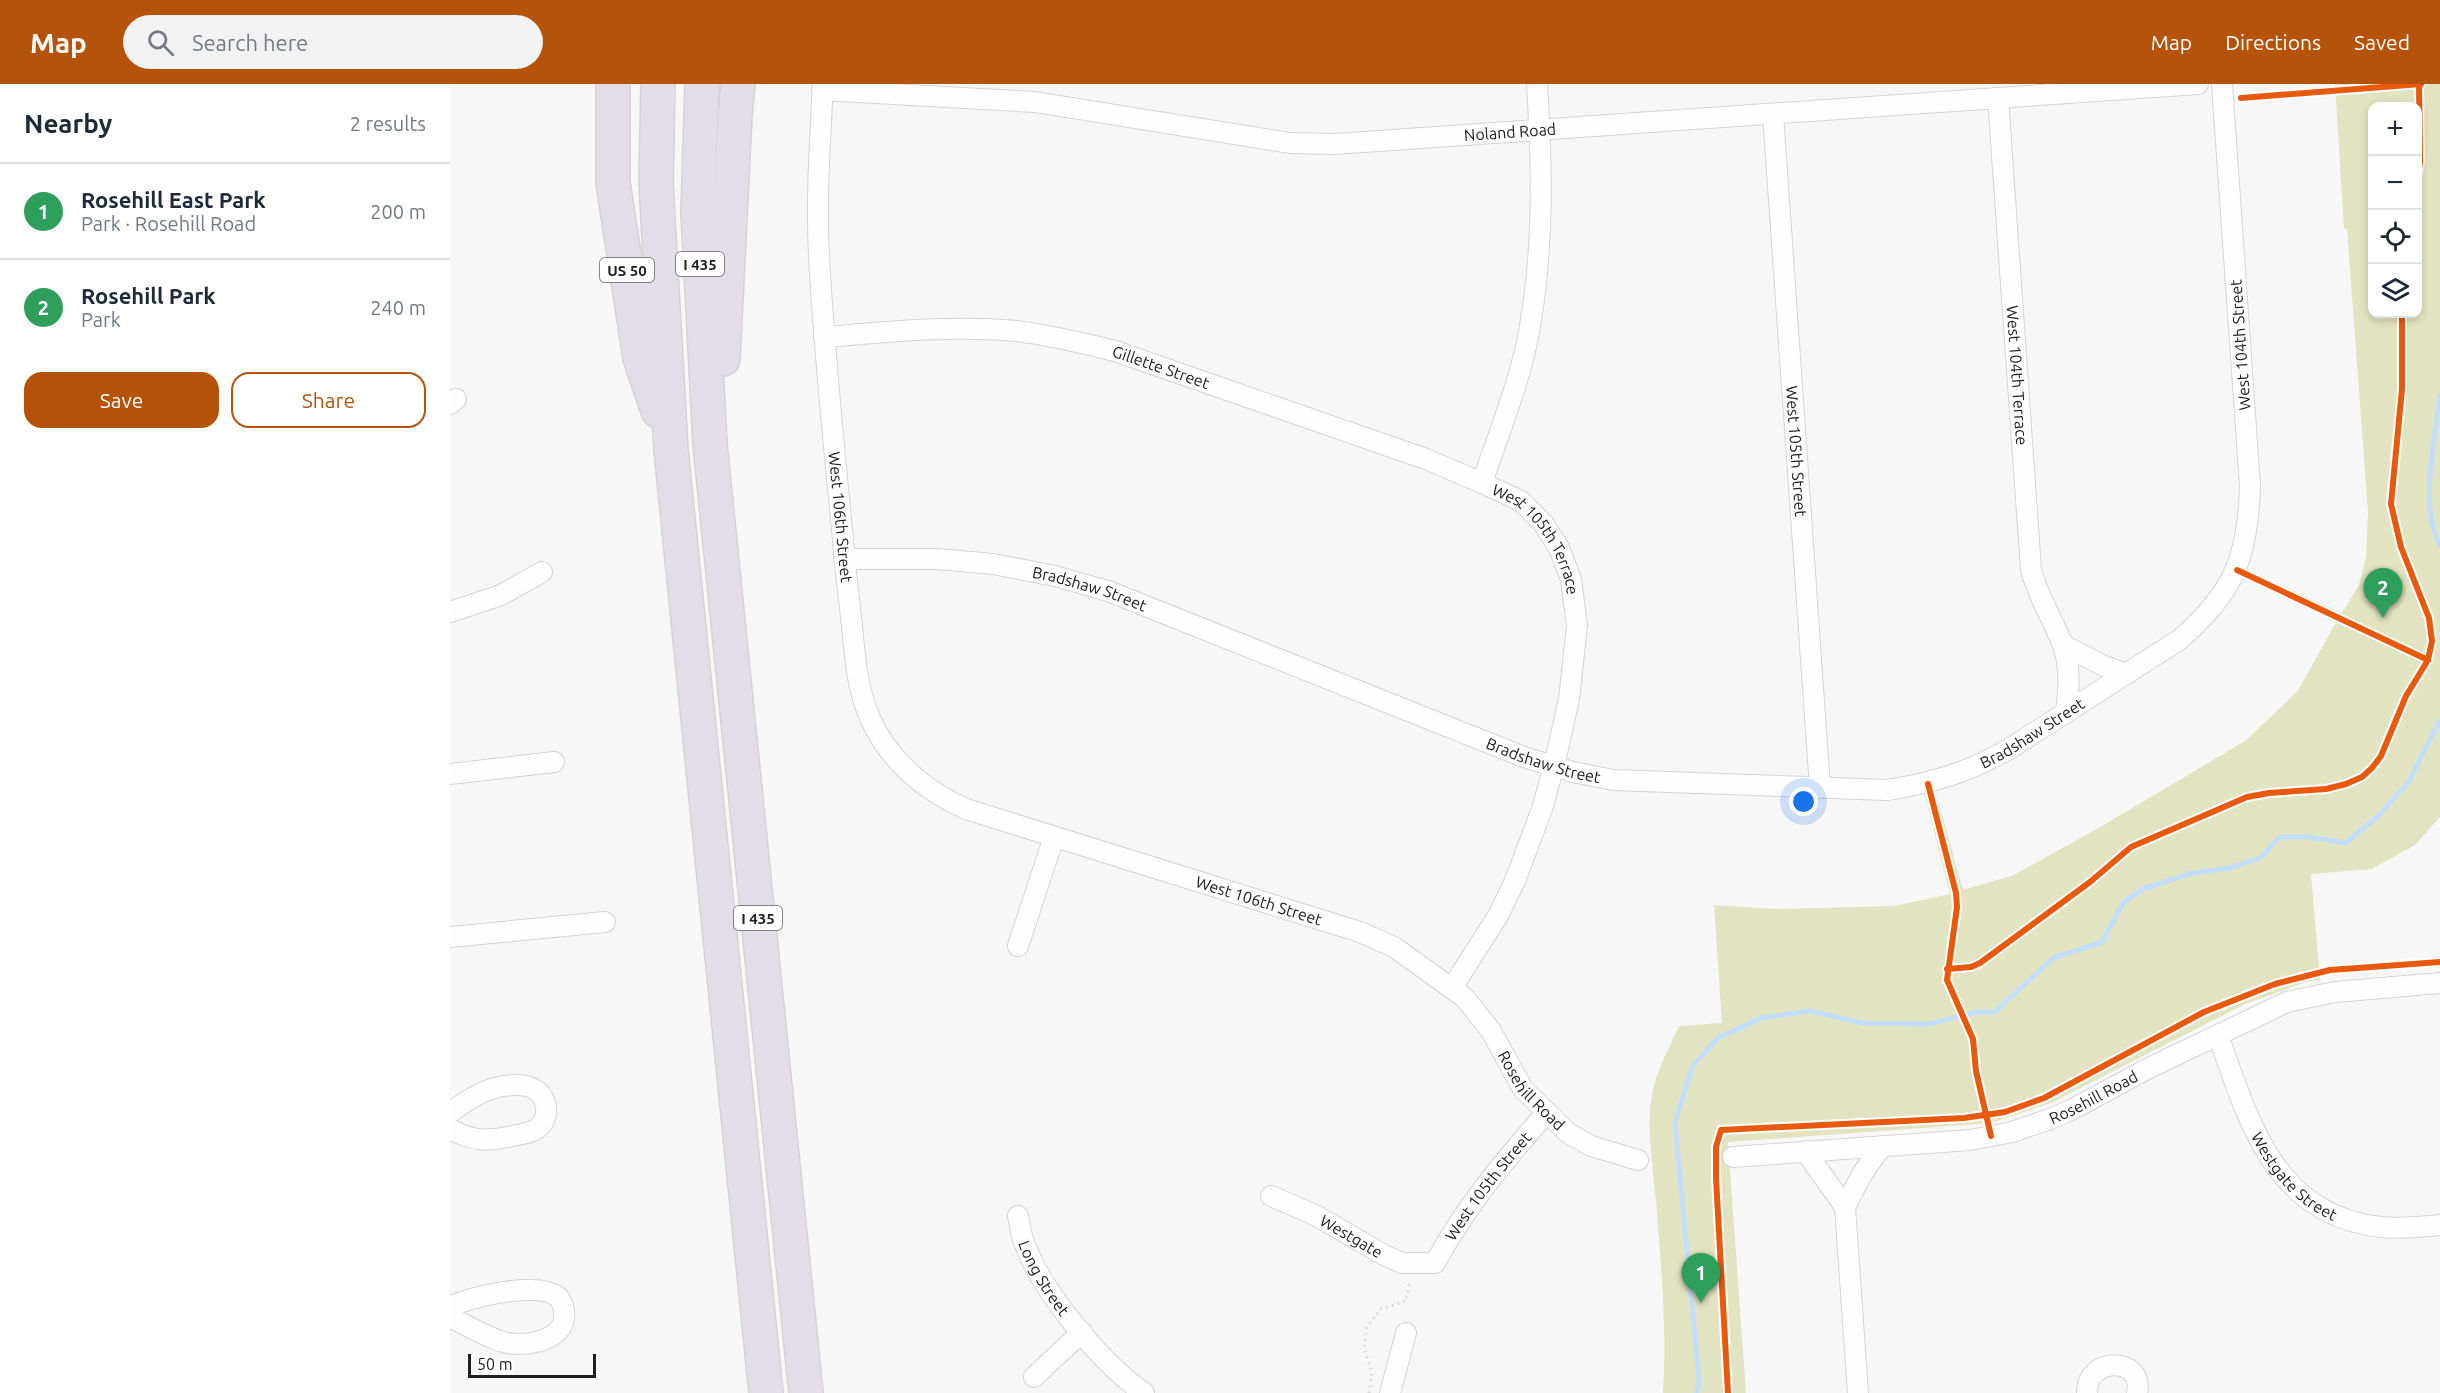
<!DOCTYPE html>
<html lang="en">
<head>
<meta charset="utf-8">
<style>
  :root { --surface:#fff; --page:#f2f2f3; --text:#1f2937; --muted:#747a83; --line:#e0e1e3; --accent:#b45309 }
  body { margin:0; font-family:Ubuntu,sans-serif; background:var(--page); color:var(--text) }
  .controls { position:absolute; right:18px; top:18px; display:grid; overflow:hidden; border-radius:12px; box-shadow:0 3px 9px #0003 }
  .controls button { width:54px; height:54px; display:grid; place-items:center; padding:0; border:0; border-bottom:2px solid var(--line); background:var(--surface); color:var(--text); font:30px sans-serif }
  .scale { position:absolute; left:18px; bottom:15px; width:128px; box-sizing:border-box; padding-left:6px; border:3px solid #212021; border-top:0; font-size:16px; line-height:21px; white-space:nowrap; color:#212021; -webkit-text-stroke:4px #fff; paint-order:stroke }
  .you { position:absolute; left:1354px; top:718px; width:21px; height:21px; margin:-15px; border:4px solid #fff; border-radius:50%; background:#1a73e8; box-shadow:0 0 0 9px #1a73e833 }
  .badge { display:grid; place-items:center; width:39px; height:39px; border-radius:50%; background:var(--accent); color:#fff; font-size:20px; font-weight:700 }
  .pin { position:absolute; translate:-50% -50px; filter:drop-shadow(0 2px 3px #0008) }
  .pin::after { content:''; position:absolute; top:32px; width:21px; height:18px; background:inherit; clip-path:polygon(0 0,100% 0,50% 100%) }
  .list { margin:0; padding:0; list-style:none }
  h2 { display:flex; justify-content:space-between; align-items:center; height:78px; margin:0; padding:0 24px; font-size:26px }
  h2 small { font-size:20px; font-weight:400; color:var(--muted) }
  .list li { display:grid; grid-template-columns:39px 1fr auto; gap:18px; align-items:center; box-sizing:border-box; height:96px; padding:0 24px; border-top:2px solid var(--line) }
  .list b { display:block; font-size:22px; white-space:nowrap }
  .list p { margin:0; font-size:20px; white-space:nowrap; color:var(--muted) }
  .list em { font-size:20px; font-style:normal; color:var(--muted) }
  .actions { display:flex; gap:12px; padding:18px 24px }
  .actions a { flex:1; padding:14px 0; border:2px solid var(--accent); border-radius:18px; text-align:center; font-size:21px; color:var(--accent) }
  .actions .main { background:var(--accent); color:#fff }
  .icon { flex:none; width:33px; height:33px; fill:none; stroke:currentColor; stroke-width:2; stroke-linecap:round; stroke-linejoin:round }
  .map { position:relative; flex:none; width:1990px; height:1309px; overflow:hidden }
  header { display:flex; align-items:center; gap:36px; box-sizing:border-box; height:84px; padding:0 30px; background:var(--accent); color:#fff }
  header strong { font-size:28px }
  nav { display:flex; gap:33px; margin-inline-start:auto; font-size:21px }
  .search { width:420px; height:54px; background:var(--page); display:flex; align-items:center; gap:15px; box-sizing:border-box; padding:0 21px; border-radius:33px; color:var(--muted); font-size:22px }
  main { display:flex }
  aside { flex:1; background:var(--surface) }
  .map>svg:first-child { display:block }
</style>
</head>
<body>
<header>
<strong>Map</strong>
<div class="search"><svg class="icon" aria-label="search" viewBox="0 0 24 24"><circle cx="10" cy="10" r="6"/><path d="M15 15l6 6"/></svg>Search here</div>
<nav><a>Map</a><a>Directions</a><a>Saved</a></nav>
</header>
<main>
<aside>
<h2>Nearby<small>2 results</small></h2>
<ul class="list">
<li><span class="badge" style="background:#2e9e5b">1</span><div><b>Rosehill East Park</b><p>Park · Rosehill Road</p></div><em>200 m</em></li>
<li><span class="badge" style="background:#2e9e5b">2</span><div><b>Rosehill Park</b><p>Park</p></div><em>240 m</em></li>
</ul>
<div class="actions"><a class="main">Save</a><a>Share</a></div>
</aside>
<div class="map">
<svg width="1990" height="1309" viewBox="0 0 1990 1309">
  <rect width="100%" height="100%" fill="#f8f7f8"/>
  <path fill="#e2e4c1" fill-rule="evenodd" d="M 1885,0 L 1990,0 L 1990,733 L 1965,761 L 1922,785 L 1861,790 L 1870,896 L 1856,898 L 1795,920 L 1601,1019 L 1541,1039 L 1278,1058 L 1296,1309 L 1213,1309 C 1217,1245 1211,1180 1206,1116 C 1203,1088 1196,1036 1202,1010 C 1207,986 1219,964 1229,942 L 1272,939 L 1264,821 L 1325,825 L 1444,822 L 1500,810 L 1475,712 L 1486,709 L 1513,806 L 1564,791 L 1652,742 L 1795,657 L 1848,607 L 1886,538 L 1792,493 L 1796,485 L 1892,529 L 1909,501 L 1916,474 L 1918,428 L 1897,145 L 1894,145 ZM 1922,22 L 1968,22 L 1968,230 L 1922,230 Z"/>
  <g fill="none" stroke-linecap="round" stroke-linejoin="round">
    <g stroke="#c3defa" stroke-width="5">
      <path d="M 1990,312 C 1985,351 1969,427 1990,461"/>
      <path d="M 1247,1309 L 1249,1296 L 1225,1039 L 1242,983 L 1268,954 L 1311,934 L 1359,927 L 1413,939 L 1479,940 L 1528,928 L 1545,928 L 1603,874 L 1652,858 L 1673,819 L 1693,805 L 1742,789 L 1780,784 L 1810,774 L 1830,753 L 1858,753 L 1896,759 L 1927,733 L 1958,699 L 1990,636"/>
    </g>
    <g stroke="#d5d4d5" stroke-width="22">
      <g id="street">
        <path id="s1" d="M 373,0 C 370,57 366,115 369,172 C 374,267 384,362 393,456 C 395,485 399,513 402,542 C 405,573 407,605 420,634 C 439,677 475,707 516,725 L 910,848 L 944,863 L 1015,914 L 1041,947 L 1073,1005 L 1118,1049 L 1141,1062 L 1188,1076"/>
        <path id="s2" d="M 372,6 L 585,18 L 840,59 L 885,60 L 1748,0"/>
        <path id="s3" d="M 1548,14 L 1581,486 C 1588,512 1602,534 1612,559 C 1621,580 1619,606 1616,628"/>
        <path id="s4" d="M 1323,30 L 1370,704"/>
        <path id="s5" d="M 374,253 C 438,248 502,241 566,247 C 600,251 632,259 665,267 L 976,375 L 1032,399 L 1071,417 L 1093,439 L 1109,464 L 1121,495 L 1127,542 L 1119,615 L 1104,682 L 1092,725 L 1065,797 L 1049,830 L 1002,904"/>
        <path d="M 0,320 L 6,315"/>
        <path d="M 1032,399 C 1049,348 1071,296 1080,242 C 1094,161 1092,81 1087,0"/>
        <path id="s6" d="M 394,475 L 487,475 L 543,480 L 605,492 L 658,507 L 1074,673 L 1123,688 L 1163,696 L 1437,706 C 1483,699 1519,688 1559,665 L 1729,556 C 1784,509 1798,473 1800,402 L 1772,0"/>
        <path d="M 0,528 L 51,511 L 92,488"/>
        <path d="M 1613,561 L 1654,582 L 1677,590"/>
        <path d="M 0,690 L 104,678"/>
        <path d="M 0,853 L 155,838"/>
        <path d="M 568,862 L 604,753"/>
        <path id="s7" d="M 1768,951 C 1799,1038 1824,1131 1931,1143 C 1950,1145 1971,1143 1990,1141"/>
        <path d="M 0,1029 C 21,1012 48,997 76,1002 C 93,1005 103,1026 91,1041 C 85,1049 71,1050 62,1052 C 36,1058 23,1057 0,1045"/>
        <path d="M 1355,1067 L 1395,1123 L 1408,1309"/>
        <path id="s8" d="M 1283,1073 L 1520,1056 L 1562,1048 L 1600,1035 L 1623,1025 L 1699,984 L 1837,918 L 1885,908 L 1990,899"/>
        <path id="s9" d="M 821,1112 L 865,1131 L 934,1171 L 952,1179 L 985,1179 C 1016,1122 1054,1077 1097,1028"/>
        <path d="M 1395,1123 L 1412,1090 L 1432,1062"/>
        <path id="s10" d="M 568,1132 C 570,1139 570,1147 573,1155 C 589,1205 651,1279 694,1309"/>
        <path d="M 0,1223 C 20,1212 90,1197 108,1213 C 113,1218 115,1228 114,1235 C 110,1259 69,1264 50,1257 C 33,1251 16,1241 0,1233"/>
        <path d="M 584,1293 L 632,1248"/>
        <path d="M 940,1309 L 956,1249"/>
        <path d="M 1637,1309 C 1636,1272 1695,1272 1687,1309"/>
      </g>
    </g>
    <g stroke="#d5d4d5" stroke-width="36">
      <g id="highway">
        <path d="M 163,0 L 163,99 L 190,274 L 208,327"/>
        <path d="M 208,0 L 206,99 L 221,366 L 316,1309"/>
        <path d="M 252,0 L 248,129 L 260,360 L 356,1309"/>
        <path d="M 273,275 L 285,31 L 288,0"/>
      </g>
    </g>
    <g stroke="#d8d7d8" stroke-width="3" stroke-dasharray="1.5 4.5" stroke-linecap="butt">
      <path d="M 1968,53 L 1969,52"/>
      <path d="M 1399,1017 L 1400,1040"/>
      <path d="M 919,1309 L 922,1288 L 914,1264 L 917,1243 L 931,1225 L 956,1217 L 960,1196"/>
    </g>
    <use href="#street" stroke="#fefefe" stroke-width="20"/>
    <use href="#highway" stroke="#e2dde6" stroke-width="33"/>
    <g stroke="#fff" stroke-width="10">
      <g id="cycleway">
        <path d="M 1791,14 L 1971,0"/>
        <path d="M 1968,89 L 1970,78 L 1969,0"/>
        <path d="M 1787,486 L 1978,576"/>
        <path d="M 1478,700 L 1506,809 L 1507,823 L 1497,896 L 1523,955 L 1526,987 L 1541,1052"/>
        <path d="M 1497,885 L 1521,883 L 1530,879 L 1640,798 L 1681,763 L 1797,713 L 1819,709 L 1876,705 L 1896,700 L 1912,693 L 1922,684 L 1931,672 L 1956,612 L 1978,576 L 1982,557 L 1979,534 L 1951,463 L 1941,420 L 1952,305 L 1952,230"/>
        <path d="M 1278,1309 L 1266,1094 L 1266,1063 L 1271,1046 L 1514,1034 L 1555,1028 L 1594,1014 L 1754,928 L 1825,900 L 1880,886 L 1990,878"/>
      </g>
    </g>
    <use href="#cycleway" stroke="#e8590c" stroke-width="6"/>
  </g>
  <g text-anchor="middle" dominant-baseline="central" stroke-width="4.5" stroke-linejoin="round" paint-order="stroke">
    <g fill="#fff" stroke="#646364" stroke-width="1.5">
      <rect x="226" y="168" width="48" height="24" rx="4.5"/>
      <rect x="150" y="174" width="54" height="24" rx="4.5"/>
      <rect x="284" y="822" width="48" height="24" rx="4.5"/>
    </g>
    <g font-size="15" font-weight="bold" fill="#212021">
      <text x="250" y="180">I 435</text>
      <text x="177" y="186">US 50</text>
      <text x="308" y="834">I 435</text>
    </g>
    <g font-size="16" fill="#212021" stroke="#fff">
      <text stroke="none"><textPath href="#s2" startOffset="692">Noland Road</textPath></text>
      <text transform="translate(1790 261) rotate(-94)">West 104th Street</text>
      <text stroke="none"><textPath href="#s5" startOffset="342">Gillette Street</textPath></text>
      <text stroke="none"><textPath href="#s3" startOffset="278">West 104th Terrace</textPath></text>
      <text stroke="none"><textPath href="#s4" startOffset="338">West 105th Street</textPath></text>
      <text stroke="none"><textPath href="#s1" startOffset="434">West 106th Street</textPath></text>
      <text stroke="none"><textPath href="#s5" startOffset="766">West 105th Terrace</textPath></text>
      <text stroke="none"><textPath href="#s6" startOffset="249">Bradshaw Street</textPath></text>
      <text stroke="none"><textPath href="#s6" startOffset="1239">Bradshaw Street</textPath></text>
      <text stroke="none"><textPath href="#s6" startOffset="735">Bradshaw Street</textPath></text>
      <text stroke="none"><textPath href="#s1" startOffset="1080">West 106th Street</textPath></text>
      <text stroke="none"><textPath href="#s1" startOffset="1425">Rosehill Road</textPath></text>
      <text stroke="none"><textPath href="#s8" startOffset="369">Rosehill Road</textPath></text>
      <text stroke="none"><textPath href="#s7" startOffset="164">Westgate Street</textPath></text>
      <text stroke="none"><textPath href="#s9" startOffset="274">West 105th Street</textPath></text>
      <text stroke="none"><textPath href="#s9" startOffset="90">Westgate</textPath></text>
      <text stroke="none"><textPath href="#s10" startOffset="68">Long Street</textPath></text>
    </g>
  </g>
</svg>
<div class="controls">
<button>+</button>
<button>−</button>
<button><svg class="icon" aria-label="locate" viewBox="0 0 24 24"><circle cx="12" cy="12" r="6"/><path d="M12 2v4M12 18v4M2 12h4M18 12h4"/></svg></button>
<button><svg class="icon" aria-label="layers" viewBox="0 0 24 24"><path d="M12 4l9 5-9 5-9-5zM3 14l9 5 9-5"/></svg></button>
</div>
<div class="scale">50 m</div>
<div class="you"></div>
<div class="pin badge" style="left:1251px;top:1219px;background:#2e9e5b">1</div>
<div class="pin badge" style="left:1933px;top:534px;background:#2e9e5b">2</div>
</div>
</main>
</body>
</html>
